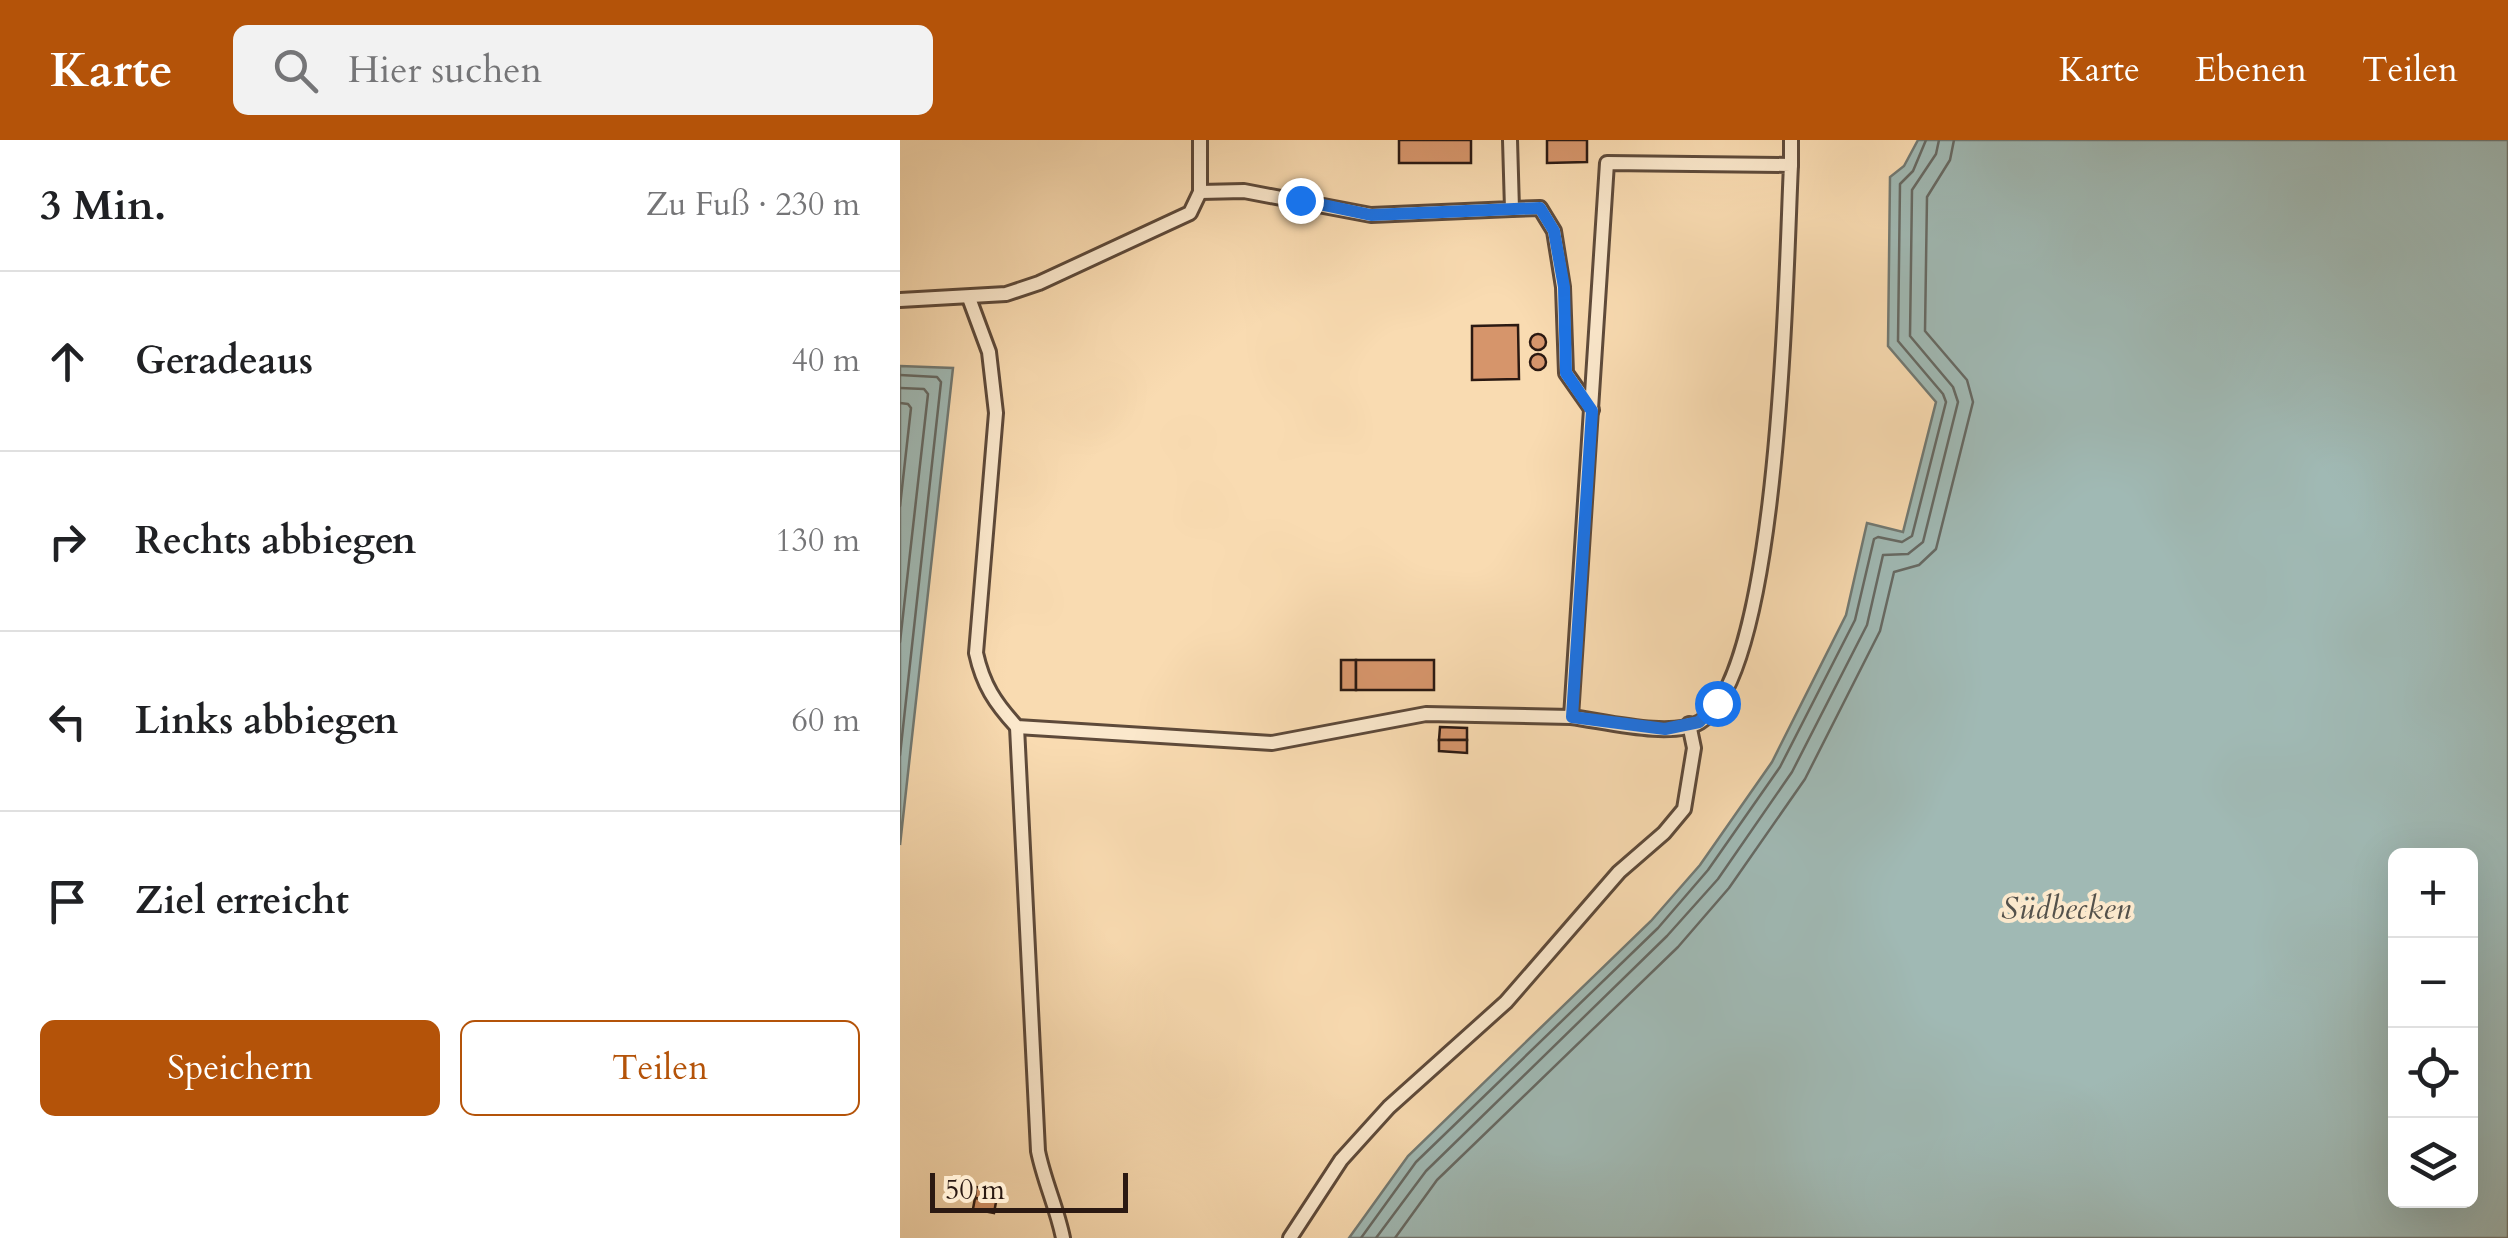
<!DOCTYPE html>
<html lang="de">
<head>
<meta charset="utf-8">
<style>
  :root { --surface:#fff; --page:#f2f2f2; --text:#202124; --muted:#757577; --line:#e0e0e0; --accent:#b45309 }
  body { margin:0; font-family:Cardo,serif; background:var(--page); color:var(--text) }
  .controls { position:absolute; right:30px; bottom:30px; display:grid; overflow:hidden; border-radius:15px; box-shadow:0 10px 40px #0002 }
  .controls button { width:90px; height:90px; display:grid; place-items:center; padding:0; border:0; border-bottom:2px solid var(--line); background:var(--surface); color:var(--text); font:50px sans-serif }
  .scale { position:absolute; left:30px; bottom:25px; width:198px; box-sizing:border-box; padding-left:10px; border:5px solid #2b1912; border-top:0; font-size:28px; line-height:35px; white-space:nowrap; color:#2b1912; -webkit-text-stroke:8px #fbe8cc; paint-order:stroke }
  .stop { position:absolute; width:30px; height:30px; margin:-22px; border:8px solid #1a73e8; border-radius:50%; background:#fff }
  .stop.end { background:#1a73e8; border-color:#fff; box-shadow:0 2px 10px #0008 }
  .list { margin:0; padding:0; list-style:none }
  h2 { display:flex; justify-content:space-between; align-items:center; height:130px; margin:0; padding:0 40px; font-size:42px }
  h2 small { font-size:32px; font-weight:400; color:var(--muted) }
  .list li { display:grid; grid-template-columns:65px 1fr auto; gap:30px; align-items:center; box-sizing:border-box; height:180px; padding:0 40px; border-top:2px solid var(--line) }
  .list b { display:block; font-size:38px; white-space:nowrap }
  .list em { font-size:32px; font-style:normal; color:var(--muted) }
  .actions { display:flex; gap:20px; padding:30px 40px }
  .actions a { flex:1; padding:22px 0; border:2px solid var(--accent); border-radius:15px; text-align:center; font-size:35px; color:var(--accent) }
  .actions .main { background:var(--accent); color:#fff }
  .icon { flex:none; width:55px; height:55px; fill:none; stroke:currentColor; stroke-width:2; stroke-linecap:round; stroke-linejoin:round }
  .map { position:relative; flex:none; width:1608px; height:1098px; overflow:hidden }
  header { display:flex; align-items:center; gap:60px; box-sizing:border-box; height:140px; padding:0 50px; background:var(--accent); color:#fff }
  header strong { font-size:48px }
  nav { display:flex; gap:55px; margin-inline-start:auto; font-size:35px }
  .search { width:700px; height:90px; background:var(--page); display:flex; align-items:center; gap:25px; box-sizing:border-box; padding:0 35px; border-radius:15px; color:var(--muted); font-size:38px }
  main { display:flex }
  aside { flex:1; background:var(--surface) }
  .map>svg:first-child { display:block }
</style>
</head>
<body>
<header>
<strong>Karte</strong>
<div class="search"><svg class="icon" aria-label="search" viewBox="0 0 24 24"><circle cx="10" cy="10" r="6"/><path d="M15 15l6 6"/></svg>Hier suchen</div>
<nav><a>Karte</a><a>Ebenen</a><a>Teilen</a></nav>
</header>
<main>
<aside>
<h2>3 Min.<small>Zu Fuß · 230 m</small></h2>
<ul class="list">
<li><svg class="icon" aria-label="ahead" viewBox="0 0 24 24"><path d="M12 20V5M6 11l6-6 6 6"/></svg><div><b>Geradeaus</b></div><em>40 m</em></li>
<li><svg class="icon" aria-label="right" viewBox="0 0 24 24"><path d="M7 20v-9h11M14 6l5 5-5 5"/></svg><div><b>Rechts abbiegen</b></div><em>130 m</em></li>
<li><svg class="icon" aria-label="left" viewBox="0 0 24 24"><path d="M17 20v-9H6M10 6l-5 5 5 5"/></svg><div><b>Links abbiegen</b></div><em>60 m</em></li>
<li><svg class="icon" aria-label="arrive" viewBox="0 0 24 24"><path d="M6 21V4h12l-3 4 3 4H6"/></svg><div><b>Ziel erreicht</b></div></li>
</ul>
<div class="actions"><a class="main">Speichern</a><a>Teilen</a></div>
</aside>
<div class="map">
<svg width="1608" height="1098" viewBox="0 0 1608 1098">
  <rect width="100%" height="100%" fill="#f9dbb1"/>
  <filter id="stains"><feTurbulence type="fractalNoise" baseFrequency=".002" numOctaves="4"/><feColorMatrix values="0 0 0 0 .2 0 0 0 0 .09 0 0 0 0 .02 0 0 0 .5 -.17"/></filter>
  <radialGradient id="worn" r=".72"><stop offset=".6" stop-color="#630" stop-opacity="0"/><stop offset="1" stop-color="#630" stop-opacity=".3"/></radialGradient>
  <g fill="#a0b9b4" stroke="#717973" stroke-width="2.5" fill-rule="evenodd">
    <path d="M 1018,0 L 1608,0 L 1608,1098 L 449,1098 L 508,1016 L 751,781 L 800,725 L 872,622 L 946,475 L 967,383 L 1003,392 L 1036,262 L 988,206 L 990,37 L 1004,26 ZM 1496,716 L 1570,716 L 1570,1060 L 1496,1060 Z"/>
    <path d="M 0,226 L 53,228 L 0,705 Z"/>
  </g>
  <g fill="none" stroke-linecap="round" stroke-linejoin="round">
    <g stroke="#666963" stroke-width="2.5">
      <path d="M 0,235 L 37,237 L 41,242 L 0,615"/>
      <path d="M 0,248 L 24,249 L 28,254 L 0,502"/>
      <path d="M 0,263 L 8,264 L 11,268 L 0,366"/>
      <path d="M 461,1098 L 516,1022 L 758,788 L 808,730 L 880,627 L 955,480 L 974,399 L 978,397 L 1002,402 L 1012,396 L 1046,262 L 1043,254 L 998,201 L 1000,44 L 1013,31 L 1026,0"/>
      <path d="M 476,1098 L 526,1031 L 767,796 L 818,739 L 892,632 L 967,485 L 983,415 L 1008,414 L 1023,402 L 1058,262 L 1053,247 L 1010,196 L 1012,50 L 1036,14 L 1039,0"/>
      <path d="M 495,1098 L 537,1040 L 778,807 L 829,748 L 905,639 L 980,491 L 994,432 L 1019,425 L 1036,409 L 1073,262 L 1067,240 L 1025,191 L 1027,57 L 1050,20 L 1054,0"/>
    </g>
  </g>
  <g fill="#d6956b" stroke="#2b1912" stroke-width="2.5">
    <rect x="499" y="0" width="72" height="23"/>
    <path d="M 647,0 L 687,0 L 687,22 L 647,23 Z"/>
    <path d="M 618,185 L 619,239 L 572,240 L 572,186 Z"/>
    <circle cx="638" cy="202" r="8"/>
    <circle cx="638" cy="222" r="8"/>
    <rect x="441" y="520" width="15" height="30"/>
    <rect x="456" y="520" width="78" height="30"/>
    <path d="M 540,587 L 567,588 L 567,600 L 539,600 Z"/>
    <path d="M 539,600 L 567,600 L 567,613 L 539,611 Z"/>
    <path d="M 76,1047 L 98,1050 L 96,1062 L 75,1058 Z"/>
    <path d="M 75,1058 L 96,1062 L 94,1073 L 73,1069 Z"/>
  </g>
  <g fill="none" stroke-linecap="round" stroke-linejoin="round">
    <g stroke="#5e4a3a" stroke-width="18">
      <g id="lane">
        <path d="M 891,25 L 891,0"/>
        <path d="M 300,52 L 344,51 L 471,75 L 612,69 L 610,0"/>
        <path d="M 612,69 L 640,68 L 654,91 L 663,147 L 666,233 L 692,270"/>
        <path d="M 69,158 L 89,212 L 96,273 L 76,513 C 83,545 95,563 117,587 L 372,603 L 526,574 L 671,577 L 707,23 L 891,25 C 886,123 881,534 800,582 C 771,599 704,581 671,577"/>
        <path d="M 0,160 L 106,154 L 139,143 L 290,73 L 300,52 L 300,0"/>
        <path d="M 117,587 L 138,1011 C 144,1041 157,1068 163,1098"/>
        <path d="M 390,1098 L 441,1020 L 489,967 L 606,862 L 719,732 L 764,693 L 784,669 L 794,608 L 789,584"/>
      </g>
    </g>
    <use href="#lane" stroke="#fbe8cc" stroke-width="12"/>
  </g>
  <g fill="none" stroke-linecap="round" stroke-linejoin="round">
    <path stroke="#1a73e8" stroke-width="12" d="M 400,60 L 471,75 L 640,68 L 654,91 L 664,147 L 666,233 L 692,271 L 672,577 L 765,589 L 799,582 L 817,563"/>
  </g>
  <g text-anchor="middle" dominant-baseline="central" stroke-width="8" stroke-linejoin="round" paint-order="stroke">
    <g font-size="32" font-style="italic" fill="#54514b" stroke="#fbe8cc">
      <text x="1166" y="769">Südbecken</text>
    </g>
  </g>
  <rect width="100%" height="100%" filter="url(#stains)"/>
  <rect width="100%" height="100%" fill="url(#worn)"/>
</svg>
<div class="controls">
<button>+</button>
<button>−</button>
<button><svg class="icon" aria-label="locate" viewBox="0 0 24 24"><circle cx="12" cy="12" r="6"/><path d="M12 2v4M12 18v4M2 12h4M18 12h4"/></svg></button>
<button><svg class="icon" aria-label="layers" viewBox="0 0 24 24"><path d="M12 4l9 5-9 5-9-5zM3 14l9 5 9-5"/></svg></button>
</div>
<div class="scale">50 m</div>
<div class="stop" style="left:817px;top:563px"></div>
<div class="stop end" style="left:400px;top:60px"></div>
</div>
</main>
</body>
</html>
